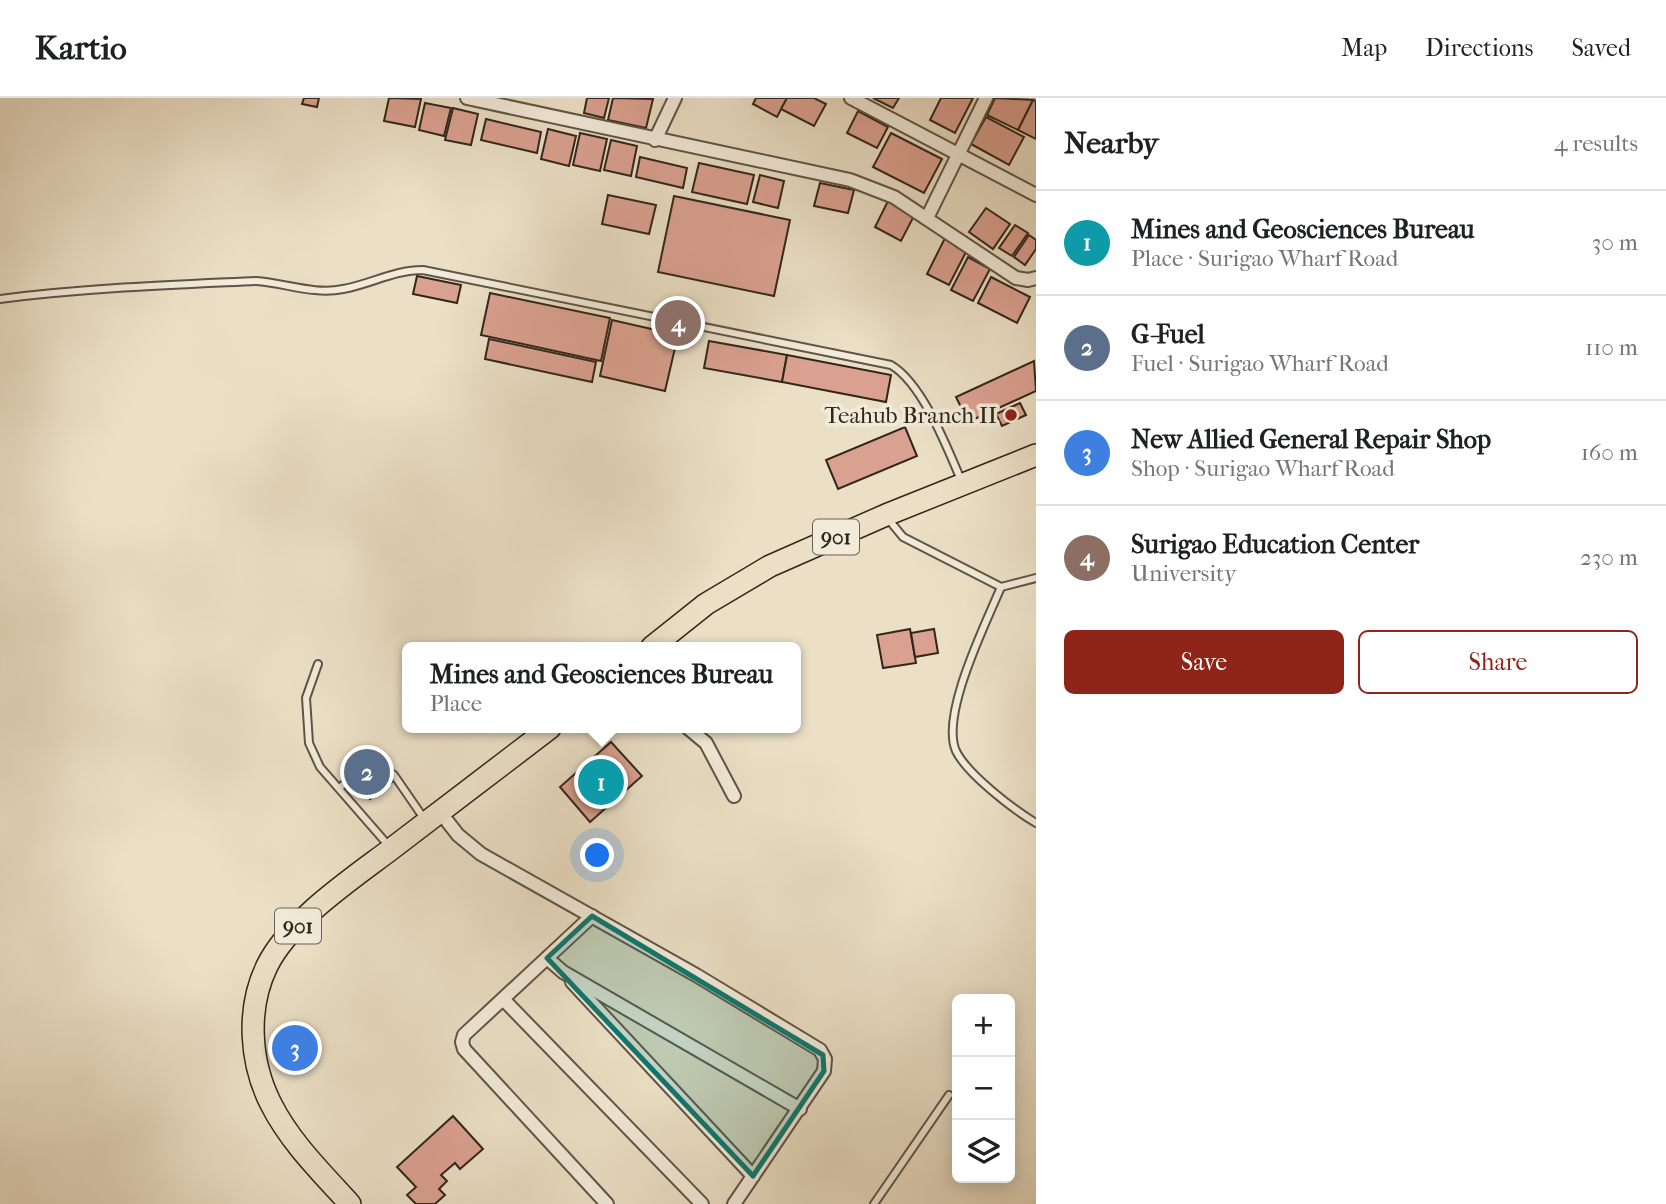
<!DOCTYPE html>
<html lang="en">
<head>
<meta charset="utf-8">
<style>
  :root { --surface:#fff; --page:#f6f6f6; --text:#202124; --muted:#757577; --line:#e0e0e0; --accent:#8f2418 }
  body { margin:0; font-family:"IM FELL French Canon",serif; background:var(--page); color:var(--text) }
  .controls { position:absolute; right:21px; bottom:21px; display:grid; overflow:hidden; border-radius:10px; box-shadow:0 4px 18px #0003 }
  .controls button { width:63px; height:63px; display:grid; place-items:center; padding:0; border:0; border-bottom:2px solid var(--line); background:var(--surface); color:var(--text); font:35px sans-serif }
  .you { position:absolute; left:598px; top:758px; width:24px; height:24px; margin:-18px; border:5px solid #fff; border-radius:50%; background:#1a73e8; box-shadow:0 0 0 10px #1a73e833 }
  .badge { display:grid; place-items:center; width:46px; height:46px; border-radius:50%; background:var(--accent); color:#fff; font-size:23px; font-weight:700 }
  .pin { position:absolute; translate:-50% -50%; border:4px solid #fff; box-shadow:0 2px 7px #0006 }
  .popup { position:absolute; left:402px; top:544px; width:399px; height:91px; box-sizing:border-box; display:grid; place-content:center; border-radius:10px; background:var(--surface); filter:drop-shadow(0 2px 5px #0005); font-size:23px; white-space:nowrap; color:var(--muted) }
  .popup b { font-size:26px; color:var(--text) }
  .popup::after { content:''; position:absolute; left:50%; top:100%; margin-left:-14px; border:14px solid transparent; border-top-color:var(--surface) }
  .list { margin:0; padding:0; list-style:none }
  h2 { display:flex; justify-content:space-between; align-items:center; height:91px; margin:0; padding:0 28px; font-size:30px }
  h2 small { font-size:23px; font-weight:400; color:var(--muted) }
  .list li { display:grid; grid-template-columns:46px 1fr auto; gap:21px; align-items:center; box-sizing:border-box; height:105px; padding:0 28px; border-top:2px solid var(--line) }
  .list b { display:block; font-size:26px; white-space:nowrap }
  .list p { margin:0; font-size:23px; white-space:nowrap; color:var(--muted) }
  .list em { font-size:23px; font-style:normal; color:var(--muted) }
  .actions { display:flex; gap:14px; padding:21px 28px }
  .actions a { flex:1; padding:16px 0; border:2px solid var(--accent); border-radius:10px; text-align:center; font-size:24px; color:var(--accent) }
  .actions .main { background:var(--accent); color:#fff }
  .icon { flex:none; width:38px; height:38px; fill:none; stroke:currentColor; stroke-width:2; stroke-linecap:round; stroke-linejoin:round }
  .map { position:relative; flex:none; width:1036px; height:1106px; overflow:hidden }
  header { display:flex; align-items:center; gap:42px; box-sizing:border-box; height:98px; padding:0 35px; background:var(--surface); border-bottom:2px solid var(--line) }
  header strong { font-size:33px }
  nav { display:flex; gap:38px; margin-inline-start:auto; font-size:24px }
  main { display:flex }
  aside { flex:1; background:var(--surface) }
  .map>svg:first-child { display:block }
</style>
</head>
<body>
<header>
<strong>Kartio</strong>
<nav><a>Map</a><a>Directions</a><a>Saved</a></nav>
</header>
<main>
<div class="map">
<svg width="1036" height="1106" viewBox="0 0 1036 1106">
  <rect width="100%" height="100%" fill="#ebe0c6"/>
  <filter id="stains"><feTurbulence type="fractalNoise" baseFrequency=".00286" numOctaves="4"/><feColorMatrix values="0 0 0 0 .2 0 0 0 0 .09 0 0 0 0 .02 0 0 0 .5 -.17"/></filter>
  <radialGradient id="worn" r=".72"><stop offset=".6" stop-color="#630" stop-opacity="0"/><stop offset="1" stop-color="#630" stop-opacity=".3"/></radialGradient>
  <g fill="#dba190" stroke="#31261c" stroke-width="2">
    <path d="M 304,0 L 319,0 L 317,9 L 302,6 Z"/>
    <path d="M 389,0 L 421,1 L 415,29 L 384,23 Z"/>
    <path d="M 587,0 L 609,0 L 604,20 L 584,15 Z"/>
    <path d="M 613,0 L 653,1 L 646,30 L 608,22 Z"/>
    <path d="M 756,0 L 787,0 L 777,19 L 753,6 Z"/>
    <path d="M 787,0 L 814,0 L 826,6 L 814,28 L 781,11 Z"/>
    <path d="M 873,0 L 899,0 L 893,10 Z"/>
    <path d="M 941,0 L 973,0 L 955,35 L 930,22 Z"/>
    <path d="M 995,0 L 1033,2 L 1018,32 L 987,17 Z"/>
    <path d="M 1033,2 L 1036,3 L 1036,41 L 1018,32 Z"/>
    <path d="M 425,5 L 451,10 L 444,38 L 419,32 Z"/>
    <path d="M 453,10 L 478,16 L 471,47 L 445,42 Z"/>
    <path d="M 858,13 L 888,29 L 877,50 L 847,35 Z"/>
    <path d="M 986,19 L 1024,39 L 1009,67 L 971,46 Z"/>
    <path d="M 486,21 L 541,34 L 537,55 L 481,42 Z"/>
    <path d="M 548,31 L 576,38 L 569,68 L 541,61 Z"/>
    <path d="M 580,35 L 607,41 L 600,73 L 573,67 Z"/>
    <path d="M 891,35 L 942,61 L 924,95 L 873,69 Z"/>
    <path d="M 611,42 L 637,48 L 631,78 L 604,72 Z"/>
    <path d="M 640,59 L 687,70 L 683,90 L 636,79 Z"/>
    <path d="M 699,65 L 754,77 L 747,106 L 692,94 Z"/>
    <path d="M 760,77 L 784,83 L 778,110 L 753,104 Z"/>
    <path d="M 820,85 L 854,92 L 848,115 L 814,108 Z"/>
    <path d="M 608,97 L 656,107 L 649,136 L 602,126 Z"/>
    <path d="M 674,98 L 790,122 L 774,198 L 658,174 Z"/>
    <path d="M 889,101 L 916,114 L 901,143 L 875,129 Z"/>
    <path d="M 986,110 L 1010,126 L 993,151 L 969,134 Z"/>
    <path d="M 1015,127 L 1028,135 L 1012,158 L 999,150 Z"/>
    <path d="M 1029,137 L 1036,142 L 1036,151 L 1025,167 L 1014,159 Z"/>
    <path d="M 945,140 L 967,152 L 949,187 L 927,176 Z"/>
    <path d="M 968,159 L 990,171 L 973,203 L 951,192 Z"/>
    <path d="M 417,178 L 461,187 L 457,205 L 413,196 Z"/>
    <path d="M 991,179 L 1030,199 L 1017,225 L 978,205 Z"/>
    <path d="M 490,195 L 610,220 L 601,263 L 481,237 Z"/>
    <path d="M 612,222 L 678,237 L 665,293 L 600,278 Z"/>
    <path d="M 489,241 L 596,264 L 592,284 L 485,261 Z"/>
    <path d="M 709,243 L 787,257 L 782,284 L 704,270 Z"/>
    <path d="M 787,257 L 891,277 L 886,304 L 782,284 Z"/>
    <path d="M 1034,263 L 1036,293 L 968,324 L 956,299 Z"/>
    <path d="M 1020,305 L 1026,317 L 1002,328 L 996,316 Z"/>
    <path d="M 905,329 L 917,358 L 838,391 L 826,362 Z"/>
    <path d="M 910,531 L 916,565 L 883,570 L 877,537 Z"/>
    <path d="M 934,531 L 938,555 L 915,559 L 911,535 Z"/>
    <path d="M 611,644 L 642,678 L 590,724 L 560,689 Z"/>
    <path d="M 366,649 L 392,684 L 370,701 L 343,666 Z"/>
    <path d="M 313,937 L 318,956 L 295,963 L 290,944 Z"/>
    <path d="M 453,1018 L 483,1051 L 460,1071 L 455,1065 L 441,1077 L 447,1083 L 439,1091 L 445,1097 L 435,1106 L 416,1106 L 407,1097 L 416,1089 L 397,1069 Z"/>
  </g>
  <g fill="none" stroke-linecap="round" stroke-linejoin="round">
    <g stroke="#605446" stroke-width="10">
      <g id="service">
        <path d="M 0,201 C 85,190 171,187 256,183 C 285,185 314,197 343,191 C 371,186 394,172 423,172 L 891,267 C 922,285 947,349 961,382"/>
        <path d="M 889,422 L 903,439 L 1001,489 L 1036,480"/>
        <path d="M 1001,489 C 986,525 940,617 956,653 C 967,676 1014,712 1036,725"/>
        <path d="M 318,566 L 306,600 L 309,645 L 320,669 L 388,747"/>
        <path d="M 381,668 L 394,677 L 425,722"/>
        <path d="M 339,690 L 353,679"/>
        <path d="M 874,1106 L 949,997"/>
      </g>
    </g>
    <g stroke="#605446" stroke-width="16">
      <g id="minor">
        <path d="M 467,0 L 850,82 L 894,99 L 1016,180 L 1028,182 L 1036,180"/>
        <path d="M 851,0 L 1036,97"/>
        <path d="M 655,42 L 675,0"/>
        <path d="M 927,120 L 986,0"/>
        <path d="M 688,630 L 706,645 L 734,698"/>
        <path d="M 440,714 L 458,737 L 481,756 L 696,877 L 820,952 L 825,961 L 824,973 L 734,1106"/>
        <path d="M 592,818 L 464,937 L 462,944 L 464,951 L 607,1106"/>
        <path d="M 547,860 L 563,874 L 800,1011"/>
        <path d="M 572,884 L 753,1078"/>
        <path d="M 503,901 L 702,1106"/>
      </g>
    </g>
    <g stroke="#31261c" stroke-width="24">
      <g id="primary">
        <path d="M 652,549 L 706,506 L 770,468 L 886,417 L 1036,357"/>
        <path d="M 350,1106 C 322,1075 290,1044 271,1006 C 250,965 246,911 267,868 C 289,823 350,782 390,752 C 443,711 497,671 550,630"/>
      </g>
    </g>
    <use href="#service" stroke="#f2ebda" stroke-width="6"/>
    <use href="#minor" stroke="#f2ebda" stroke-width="12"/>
    <use href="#primary" stroke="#ebe0c6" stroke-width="21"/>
  </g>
  <path fill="#0f766e" fill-opacity="0.2" stroke="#0f766e" stroke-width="5" stroke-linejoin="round" d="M 592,818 L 823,957 L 824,973 L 753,1078 L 547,860 Z"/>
  <circle fill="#8f2418" stroke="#f2ebda" stroke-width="2.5" cx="1011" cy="317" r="7"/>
  <g text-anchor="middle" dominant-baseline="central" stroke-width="7" stroke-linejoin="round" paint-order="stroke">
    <g fill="#f2ebda" stroke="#6b6155" stroke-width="2">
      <rect x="813" y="421.5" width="46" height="35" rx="5"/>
      <rect x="275" y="810.5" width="46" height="35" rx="5"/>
    </g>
    <g font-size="21" font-weight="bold" fill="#31261c">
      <text x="836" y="439">901</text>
      <text x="298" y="828">901</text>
    </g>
    <g font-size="23" fill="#31261c" stroke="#f2ebda" text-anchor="end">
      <text x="997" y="317">Teahub Branch II</text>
    </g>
  </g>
  <rect width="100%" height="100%" filter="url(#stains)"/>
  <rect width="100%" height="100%" fill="url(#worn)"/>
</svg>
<div class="controls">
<button>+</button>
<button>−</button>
<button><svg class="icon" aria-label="layers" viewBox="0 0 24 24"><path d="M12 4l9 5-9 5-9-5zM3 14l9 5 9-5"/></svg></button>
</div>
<div class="you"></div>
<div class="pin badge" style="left:601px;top:684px;background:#0f9aa8">1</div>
<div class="popup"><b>Mines and Geosciences Bureau</b>Place</div>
<div class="pin badge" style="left:367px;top:674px;background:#5c6f8a">2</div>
<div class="pin badge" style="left:295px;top:950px;background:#3f7fe0">3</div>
<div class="pin badge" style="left:678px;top:225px;background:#8d6e63">4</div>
</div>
<aside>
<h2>Nearby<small>4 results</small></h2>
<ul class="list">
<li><span class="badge" style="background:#0f9aa8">1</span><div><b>Mines and Geosciences Bureau</b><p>Place · Surigao Wharf Road</p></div><em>30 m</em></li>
<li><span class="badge" style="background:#5c6f8a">2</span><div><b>G-Fuel</b><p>Fuel · Surigao Wharf Road</p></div><em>110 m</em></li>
<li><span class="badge" style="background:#3f7fe0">3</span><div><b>New Allied General Repair Shop</b><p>Shop · Surigao Wharf Road</p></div><em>160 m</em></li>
<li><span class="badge" style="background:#8d6e63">4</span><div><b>Surigao Education Center</b><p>University</p></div><em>230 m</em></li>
</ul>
<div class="actions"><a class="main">Save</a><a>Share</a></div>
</aside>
</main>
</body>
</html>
